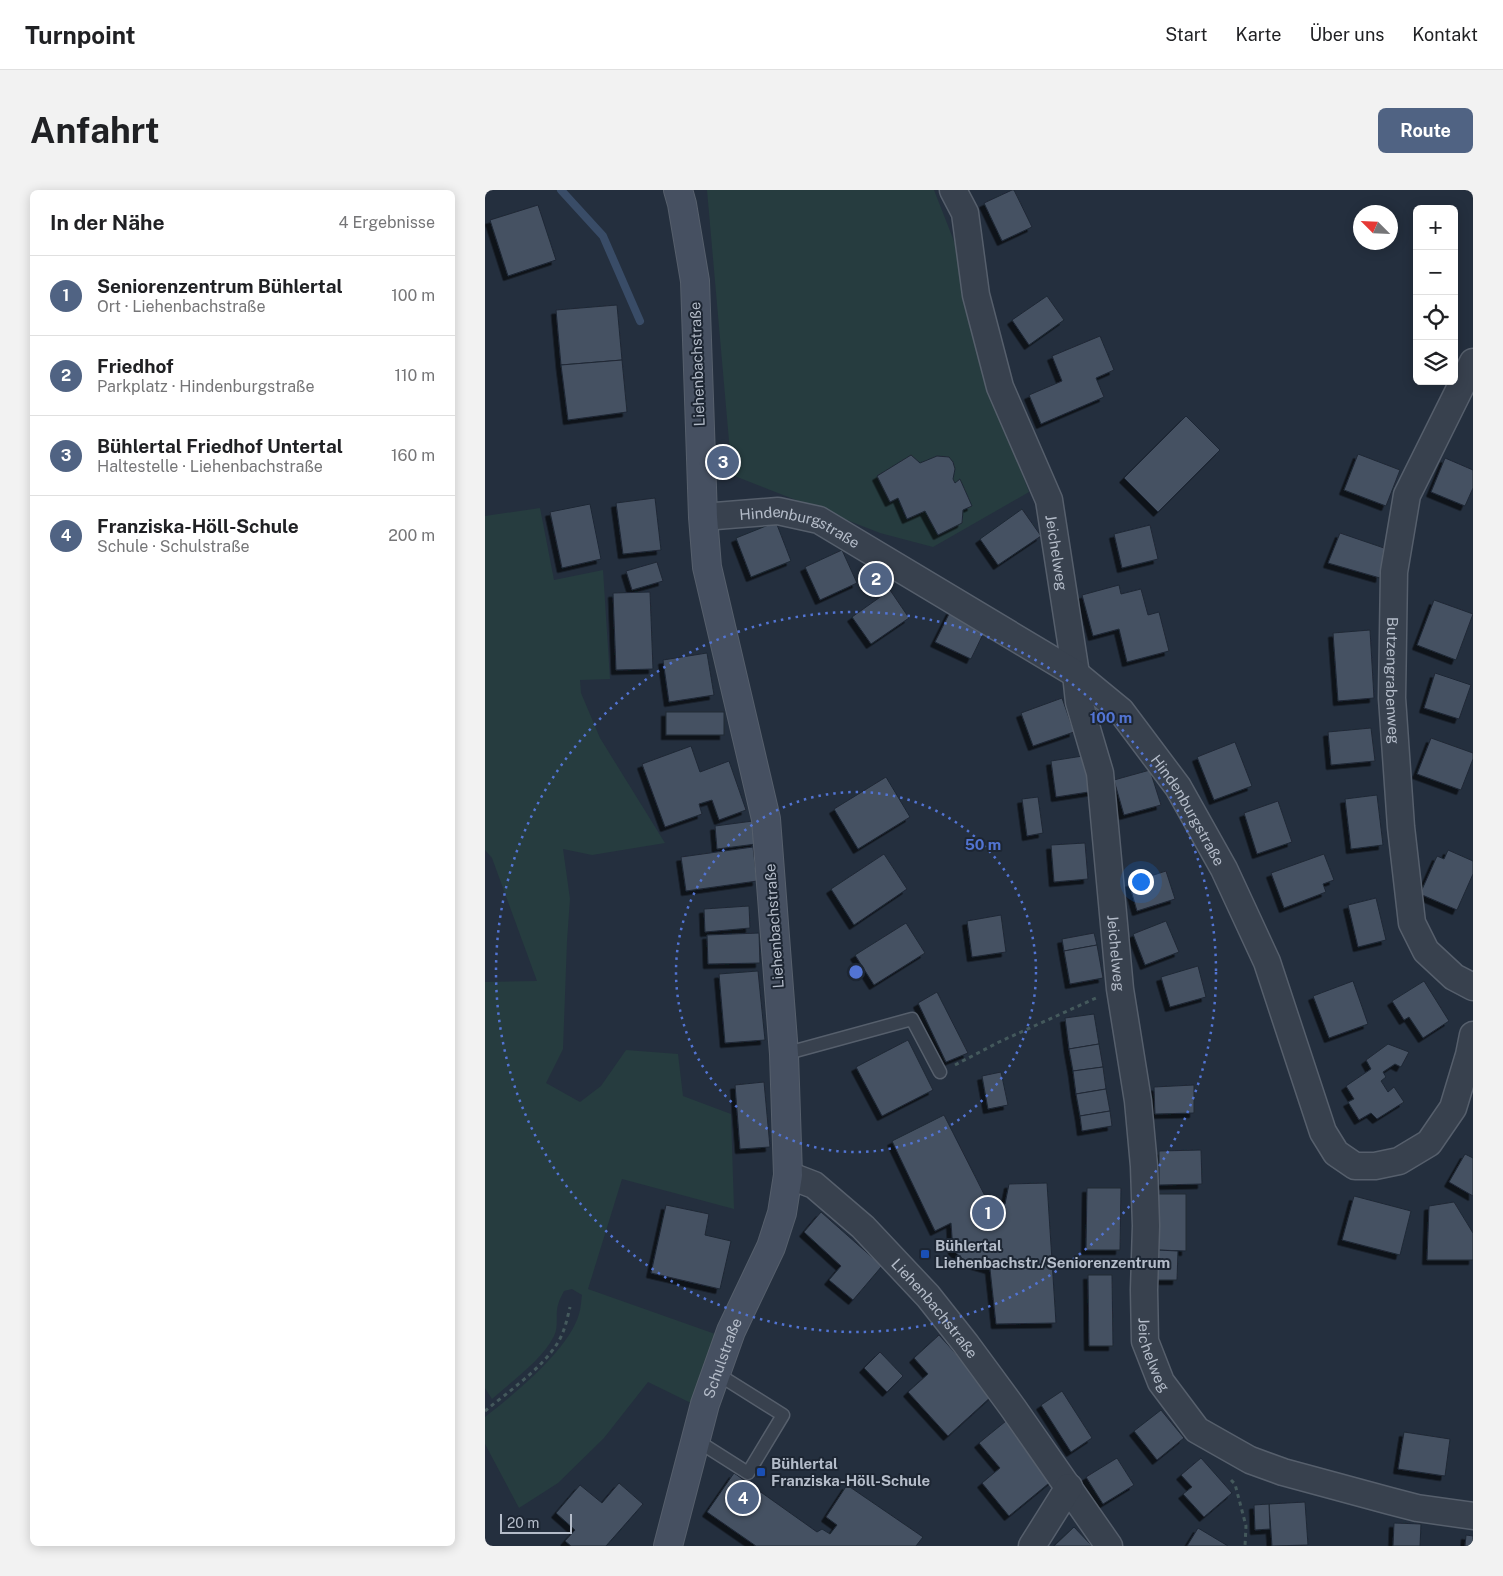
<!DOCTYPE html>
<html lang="de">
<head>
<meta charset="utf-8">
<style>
  :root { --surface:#fff; --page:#f2f2f2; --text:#202124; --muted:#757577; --line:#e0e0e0; --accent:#506383 }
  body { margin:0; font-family:"Public Sans",sans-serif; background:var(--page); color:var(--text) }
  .controls { position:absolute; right:15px; top:15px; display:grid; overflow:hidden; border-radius:8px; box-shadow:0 2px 12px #0003 }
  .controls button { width:45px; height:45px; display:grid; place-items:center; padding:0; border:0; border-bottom:1px solid var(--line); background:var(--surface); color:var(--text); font:25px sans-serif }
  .compass { position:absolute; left:868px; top:15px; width:45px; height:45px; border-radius:50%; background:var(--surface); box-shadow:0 2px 12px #0003; rotate:294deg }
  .scale { position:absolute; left:15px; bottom:12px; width:72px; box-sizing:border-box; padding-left:5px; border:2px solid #b4bcc9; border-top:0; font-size:14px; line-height:18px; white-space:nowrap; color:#b4bcc9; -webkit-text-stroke:4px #1d2633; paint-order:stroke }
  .you { position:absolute; left:655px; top:691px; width:18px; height:18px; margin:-12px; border:4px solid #fff; border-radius:50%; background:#1a73e8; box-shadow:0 0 0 8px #1a73e833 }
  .badge { display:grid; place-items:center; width:32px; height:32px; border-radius:50%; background:var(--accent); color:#fff; font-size:16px; font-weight:700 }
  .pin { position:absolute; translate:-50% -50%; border:2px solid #fff; box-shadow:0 1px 5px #0006 }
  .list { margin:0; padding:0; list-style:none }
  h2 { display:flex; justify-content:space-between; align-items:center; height:65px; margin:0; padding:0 20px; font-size:21px }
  h2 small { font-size:16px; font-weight:400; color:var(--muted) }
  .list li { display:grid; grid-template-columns:32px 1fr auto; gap:15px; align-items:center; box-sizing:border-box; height:80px; padding:0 20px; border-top:1px solid var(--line) }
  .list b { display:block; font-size:19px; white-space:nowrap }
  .list p { margin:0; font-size:16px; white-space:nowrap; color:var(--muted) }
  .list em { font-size:16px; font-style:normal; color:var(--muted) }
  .icon { flex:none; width:28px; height:28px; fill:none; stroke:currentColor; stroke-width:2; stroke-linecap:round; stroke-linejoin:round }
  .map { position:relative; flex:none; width:988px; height:1356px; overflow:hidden; border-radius:8px }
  header { display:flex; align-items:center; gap:30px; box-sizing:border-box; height:70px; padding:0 25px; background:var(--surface); border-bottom:1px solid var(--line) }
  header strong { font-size:24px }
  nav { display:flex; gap:28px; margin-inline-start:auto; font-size:18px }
  .intro { display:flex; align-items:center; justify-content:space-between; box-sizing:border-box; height:120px; padding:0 30px }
  h1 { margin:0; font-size:35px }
  .button { padding:12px 22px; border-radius:8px; background:var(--accent); color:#fff; font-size:18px; font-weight:700 }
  main { display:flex; gap:30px; padding:0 30px }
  aside { flex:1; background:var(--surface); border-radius:8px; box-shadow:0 2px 12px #0003 }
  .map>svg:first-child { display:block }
</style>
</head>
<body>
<header>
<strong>Turnpoint</strong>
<nav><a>Start</a><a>Karte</a><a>Über uns</a><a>Kontakt</a></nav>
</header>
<div class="intro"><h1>Anfahrt</h1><a class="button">Route</a></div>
<main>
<aside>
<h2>In der Nähe<small>4 Ergebnisse</small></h2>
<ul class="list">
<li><span class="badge">1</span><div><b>Seniorenzentrum Bühlertal</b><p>Ort · Liehenbachstraße</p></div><em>100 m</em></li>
<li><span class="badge">2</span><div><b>Friedhof</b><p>Parkplatz · Hindenburgstraße</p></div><em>110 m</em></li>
<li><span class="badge">3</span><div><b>Bühlertal Friedhof Untertal</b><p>Haltestelle · Liehenbachstraße</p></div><em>160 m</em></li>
<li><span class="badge">4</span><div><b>Franziska-Höll-Schule</b><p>Schule · Schulstraße</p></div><em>200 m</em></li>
</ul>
</aside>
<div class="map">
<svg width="988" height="1356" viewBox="0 0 988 1356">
  <defs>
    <filter id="shadow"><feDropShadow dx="-4.5" dy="4.5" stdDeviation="0" flood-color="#0009"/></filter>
  </defs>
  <rect width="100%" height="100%" fill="#242f3e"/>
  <g fill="#263c3f">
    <path d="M 222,0 L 449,0 L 476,69 L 496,178 L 544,302 L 448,357 L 395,343 L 247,285 Z"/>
    <path d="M 55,318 L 69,390 L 118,380 L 125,489 L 95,490 L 96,503 L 115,548 L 180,653 L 107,665 L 78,659 L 85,709 L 82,751 L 78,859 L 61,893 L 95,912 L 116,896 L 141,860 L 193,864 L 198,906 L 246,924 L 249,1019 L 137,989 L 103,1099 L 233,1145 L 210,1215 L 163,1192 L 119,1248 L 73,1293 L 34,1318 L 0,1254 L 0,1227 C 29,1204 84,1160 94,1124 C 96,1118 96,1111 97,1105 L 87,1099 L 79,1101 C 77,1105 74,1110 73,1115 C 70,1125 74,1136 69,1146 C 58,1169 26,1192 7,1209 L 0,1198 L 0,792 L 52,791 L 7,668 L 0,660 L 0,326 Z"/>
  </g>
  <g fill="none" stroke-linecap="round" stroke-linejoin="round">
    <path stroke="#394c67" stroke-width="8" d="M 76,0 L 118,46 L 155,131"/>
  </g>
  <g fill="#455162" stroke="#1f2835" filter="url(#shadow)">
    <path d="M 527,0 L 529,0 L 547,37 L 517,51 L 499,13 Z"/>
    <path d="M 53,15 L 71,70 L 23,86 L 5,30 Z"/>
    <path d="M 562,106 L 579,130 L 544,155 L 527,130 Z"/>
    <path d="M 132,115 L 137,170 L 76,175 L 71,120 Z"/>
    <path d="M 615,146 L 629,180 L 611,188 L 619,207 L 556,234 L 544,205 L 577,191 L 567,166 Z"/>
    <path d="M 137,170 L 142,222 L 83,230 L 76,175 Z"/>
    <path d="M 701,226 L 735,260 L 673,322 L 639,288 Z"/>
    <path d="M 873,264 L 915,280 L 901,316 L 859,300 Z"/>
    <path d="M 426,265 L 435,273 L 452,266 L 464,267 L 468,272 L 470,279 L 468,289 L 470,293 L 475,289 L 487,316 L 478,320 L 477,333 L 453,345 L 440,321 L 422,329 L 413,308 L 405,312 L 392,286 Z"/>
    <path d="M 960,268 L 988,280 L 988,298 L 980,316 L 946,302 Z"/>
    <path d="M 170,308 L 176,360 L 138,364 L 131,313 Z"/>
    <path d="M 105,314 L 116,369 L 77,378 L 65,322 Z"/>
    <path d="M 537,319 L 556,346 L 513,375 L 495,349 Z"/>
    <path d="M 291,332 L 306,371 L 266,387 L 251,348 Z"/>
    <path d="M 665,335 L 673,369 L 637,378 L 629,344 Z"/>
    <path d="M 855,343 L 899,358 L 895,388 L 843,373 Z"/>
    <path d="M 357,360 L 372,393 L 335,410 L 320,377 Z"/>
    <path d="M 172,372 L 178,391 L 147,400 L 141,381 Z"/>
    <path d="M 634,395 L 636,404 L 656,399 L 663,425 L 674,422 L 684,461 L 642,472 L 634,439 L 608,446 L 597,405 Z"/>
    <path d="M 405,400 L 424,428 L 386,454 L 367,427 Z"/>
    <path d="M 165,402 L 168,479 L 131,480 L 128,403 Z"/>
    <path d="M 949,410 L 988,424 L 971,470 L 932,455 Z"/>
    <path d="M 466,420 L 501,438 L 486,469 L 450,452 Z"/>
    <path d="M 885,440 L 889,508 L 853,511 L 848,443 Z"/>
    <path d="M 222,463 L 229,505 L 184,512 L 178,470 Z"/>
    <path d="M 950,483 L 986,495 L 974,529 L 939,518 Z"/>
    <path d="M 577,508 L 589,542 L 548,556 L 536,523 Z"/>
    <rect x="181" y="522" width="58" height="23"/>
    <path d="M 886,538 L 890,571 L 846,575 L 843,542 Z"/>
    <path d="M 946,548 L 988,563 L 988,569 L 976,600 L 932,584 Z"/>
    <path d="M 750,552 L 767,596 L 729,610 L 712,567 Z"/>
    <path d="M 206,556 L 215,582 L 244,571 L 261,620 L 234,630 L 227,610 L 214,614 L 217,624 L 180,637 L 157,574 Z"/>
    <path d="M 604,565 L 610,601 L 571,607 L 566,571 Z"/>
    <path d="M 665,580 L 676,615 L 639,625 L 629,590 Z"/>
    <path d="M 401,587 L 425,627 L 373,659 L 349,619 Z"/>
    <path d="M 892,605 L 898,655 L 866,659 L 860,609 Z"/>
    <path d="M 553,607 L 558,643 L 542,646 L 537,609 Z"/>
    <path d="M 793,611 L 807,652 L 772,664 L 759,623 Z"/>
    <path d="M 268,631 L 271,654 L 232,659 L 230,636 Z"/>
    <path d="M 600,653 L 603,689 L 569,692 L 566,655 Z"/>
    <path d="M 268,657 L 272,691 L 201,701 L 196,667 Z"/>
    <path d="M 963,660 L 988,671 L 988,684 L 972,720 L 935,704 L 952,666 L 959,669 Z"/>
    <path d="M 399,664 L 422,699 L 369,735 L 346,699 Z"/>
    <path d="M 839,664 L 849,690 L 838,694 L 841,702 L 799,718 L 786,683 Z"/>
    <path d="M 681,681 L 690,709 L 652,721 L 644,693 Z"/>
    <path d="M 891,708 L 901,750 L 873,757 L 863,715 Z"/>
    <path d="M 264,716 L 265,738 L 220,742 L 219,719 Z"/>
    <path d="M 516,725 L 521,762 L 487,767 L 482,731 Z"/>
    <path d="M 681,731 L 694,762 L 660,775 L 648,744 Z"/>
    <path d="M 421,733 L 440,763 L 389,795 L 370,765 Z"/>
    <path d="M 274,743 L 275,773 L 223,774 L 222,745 Z"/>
    <path d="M 609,743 L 612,755 L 579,761 L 577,749 Z"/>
    <path d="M 612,755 L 618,788 L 585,794 L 579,761 Z"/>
    <path d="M 713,776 L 721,807 L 685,817 L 676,787 Z"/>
    <path d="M 273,781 L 280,850 L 240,853 L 234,784 Z"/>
    <path d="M 868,791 L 883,834 L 844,848 L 828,806 Z"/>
    <path d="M 939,791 L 964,831 L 938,848 L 924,827 L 919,830 L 907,811 Z"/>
    <path d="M 452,802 L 483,863 L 461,872 L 433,813 Z"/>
    <path d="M 609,824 L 614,854 L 584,859 L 580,828 Z"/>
    <path d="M 423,850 L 448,900 L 397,926 L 371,877 Z"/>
    <path d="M 614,854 L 618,877 L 588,881 L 584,859 Z"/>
    <path d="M 903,854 L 924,862 L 916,877 L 910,874 L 898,882 L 901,887 L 896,891 L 903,902 L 909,897 L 919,912 L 892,929 L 886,923 L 874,930 L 863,912 L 869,909 L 861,896 L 886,879 L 881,870 Z"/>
    <path d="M 618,877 L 621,899 L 591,904 L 588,881 Z"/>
    <path d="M 516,882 L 523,915 L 503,919 L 497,886 Z"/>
    <path d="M 279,892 L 285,957 L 255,959 L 250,895 Z"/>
    <path d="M 709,895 L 709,923 L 670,924 L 669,897 Z"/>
    <path d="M 621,899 L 625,921 L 595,926 L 591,904 Z"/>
    <path d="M 625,921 L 627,936 L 597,941 L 595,926 Z"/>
    <path d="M 459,925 L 500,1006 L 520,1014 L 524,994 L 562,993 L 571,1133 L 511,1134 L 505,1079 L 481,1072 L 468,1060 L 466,1033 L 450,1041 L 407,951 Z"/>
    <path d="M 716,960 L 717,994 L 674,995 L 674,961 Z"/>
    <path d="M 980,964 L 988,968 L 988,1006 L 964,992 Z"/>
    <path d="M 602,998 L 636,998 L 635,1060 L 601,1060 Z"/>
    <path d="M 673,1004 L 701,1004 L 701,1061 L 672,1060 Z"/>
    <path d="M 869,1006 L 926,1021 L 915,1065 L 857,1050 Z"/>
    <path d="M 969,1012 L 988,1043 L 988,1070 L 942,1070 L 944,1016 Z"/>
    <path d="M 181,1015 L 224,1024 L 220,1045 L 246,1051 L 235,1099 L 166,1083 Z"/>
    <path d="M 336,1022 L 397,1076 L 368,1110 L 344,1090 L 356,1076 L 319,1042 Z"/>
    <path d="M 672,1060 L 693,1061 L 692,1090 L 672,1090 Z"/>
    <path d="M 603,1085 L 627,1085 L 628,1156 L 604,1156 Z"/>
    <path d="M 454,1145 L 508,1205 L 463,1246 L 423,1202 L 443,1184 L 429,1168 Z"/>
    <path d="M 395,1162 L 418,1186 L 402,1202 L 379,1178 Z"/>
    <path d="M 577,1201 L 607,1248 L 586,1262 L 556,1215 Z"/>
    <path d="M 676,1220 L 699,1248 L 672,1270 L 649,1241 Z"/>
    <path d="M 521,1231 L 569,1289 L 524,1326 L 497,1293 L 515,1278 L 494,1253 Z"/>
    <path d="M 919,1242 L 965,1249 L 960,1286 L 913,1279 Z"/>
    <path d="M 632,1268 L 649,1295 L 618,1314 L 601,1287 Z"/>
    <path d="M 716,1268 L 747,1303 L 719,1327 L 698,1304 L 707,1297 L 696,1285 Z"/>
    <path d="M 249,1283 L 332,1342 L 337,1339 L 345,1344 L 352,1335 L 341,1327 L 362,1295 L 438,1347 L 431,1356 L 271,1356 L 222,1322 Z"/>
    <path d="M 134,1293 L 158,1314 L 121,1356 L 86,1356 L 80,1351 L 90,1340 L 71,1323 L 95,1295 L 117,1313 Z"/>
    <path d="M 820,1312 L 823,1355 L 787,1356 L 784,1314 Z"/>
    <path d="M 784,1314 L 785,1339 L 770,1340 L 769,1315 Z"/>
    <path d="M 909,1333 L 936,1334 L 935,1356 L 908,1356 Z"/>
    <path d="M 589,1337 L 607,1356 L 569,1356 Z"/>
    <path d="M 713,1338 L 743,1356 L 702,1356 Z"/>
    <path d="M 981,1345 L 988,1346 L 988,1356 L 980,1356 Z"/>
  </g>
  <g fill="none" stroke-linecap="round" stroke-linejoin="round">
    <g stroke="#565f6c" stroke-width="15">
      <g id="lane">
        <path d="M 299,864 L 427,829 L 455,882"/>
        <path d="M 211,1250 L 263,1283 L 298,1225 L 231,1183"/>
      </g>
    </g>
    <g stroke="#565f6c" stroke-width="29">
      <g id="street">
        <path id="s1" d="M 468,0 L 480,23 L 491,105 L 515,197 L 564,310 L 591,484 L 594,512 L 615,583 L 635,799 L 653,911 L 659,976 L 661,1036 L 659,1100 L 660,1151 L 676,1192 L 712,1240 L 765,1270 L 798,1282 L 905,1311 L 932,1318 L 988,1326"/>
        <path id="s2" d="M 988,172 L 922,305 L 909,382 L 907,508 L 916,637 L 927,733 L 941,761 L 969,787 L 988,797"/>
        <path id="s3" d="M 218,327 L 293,321 L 334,330 L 591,484 L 636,521 L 693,597 L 739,679 L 782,772 L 838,942 L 851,963 L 870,976 L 890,976 L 914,971 L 944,953 L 968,918 L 984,865 L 988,845"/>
        <path id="s4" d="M 303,985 L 329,995 L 378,1037 L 443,1106 L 481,1154 L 528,1218 L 624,1356"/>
        <path d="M 547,1356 L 584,1297"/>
      </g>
    </g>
    <g stroke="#565f6c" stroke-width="30">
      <g id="secondary">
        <path id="s5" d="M 183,1356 L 220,1214 L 246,1141 L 286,1057 L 297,1023 L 303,985 L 299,864 L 281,629 L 222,377 L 218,327 L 210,91 L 197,14 L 193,0"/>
      </g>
    </g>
    <g stroke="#44595c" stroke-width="3" stroke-dasharray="4 4" stroke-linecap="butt">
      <path d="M 470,875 L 514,852 L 611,808"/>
      <path d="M 0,1221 C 23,1202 56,1179 72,1154 C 79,1143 82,1130 85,1117"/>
      <path d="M 746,1290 L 750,1294 L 761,1336 L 760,1356"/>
    </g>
    <use href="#lane" stroke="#38414e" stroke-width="12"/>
    <use href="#street" stroke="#38414e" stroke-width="26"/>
    <use href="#secondary" stroke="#465061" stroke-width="28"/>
  </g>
  <g fill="none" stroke="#5274d3" stroke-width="2.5" stroke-dasharray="2.5 5">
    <circle cx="371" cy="782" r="180"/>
    <circle cx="371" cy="782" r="360"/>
  </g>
  <g fill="#1a4fb4" stroke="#1d2633" stroke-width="2">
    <rect x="435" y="1059" width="10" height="10" rx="2.5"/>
    <rect x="271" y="1277" width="10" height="10" rx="2.5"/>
  </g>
  <g text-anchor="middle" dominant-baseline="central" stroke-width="4" stroke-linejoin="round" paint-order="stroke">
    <g font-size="15" fill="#b4bcc9" stroke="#1d2633">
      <text transform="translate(212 174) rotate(-92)">Liehenbachstraße</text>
      <text stroke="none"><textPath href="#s3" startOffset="100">Hindenburgstraße</textPath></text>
      <text stroke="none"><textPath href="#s1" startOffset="380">Jeichelweg</textPath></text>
      <text stroke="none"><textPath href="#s2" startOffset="335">Butzengrabenweg</textPath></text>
      <text stroke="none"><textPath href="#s3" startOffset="595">Hindenburgstraße</textPath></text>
      <text transform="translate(289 736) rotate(-94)">Liehenbachstraße</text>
      <text stroke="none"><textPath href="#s1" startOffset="786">Jeichelweg</textPath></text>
      <text stroke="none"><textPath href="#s4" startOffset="201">Liehenbachstraße</textPath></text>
      <text stroke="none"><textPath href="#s1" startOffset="1191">Jeichelweg</textPath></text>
      <text stroke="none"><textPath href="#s5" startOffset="196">Schulstraße</textPath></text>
    </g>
    <g font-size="15" font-weight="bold" fill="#b4bcc9" stroke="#1d2633" text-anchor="start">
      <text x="450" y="1055">Bühlertal<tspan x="450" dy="17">Liehenbachstr./Seniorenzentrum</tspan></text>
      <text x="286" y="1273">Bühlertal<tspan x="286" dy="17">Franziska-Höll-Schule</tspan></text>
    </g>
  </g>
  <circle cx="371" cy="782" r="8" fill="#5274d3" stroke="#1d2633" stroke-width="2.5"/>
  <g font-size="15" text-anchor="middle" font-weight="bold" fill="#5274d3" stroke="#1d2633" stroke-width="4" stroke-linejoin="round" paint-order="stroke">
    <text x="626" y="533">100 m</text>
    <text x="498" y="660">50 m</text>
  </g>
</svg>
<div class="controls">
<button>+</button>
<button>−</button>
<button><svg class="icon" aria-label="locate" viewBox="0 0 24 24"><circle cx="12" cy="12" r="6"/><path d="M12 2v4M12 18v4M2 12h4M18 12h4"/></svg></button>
<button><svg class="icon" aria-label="layers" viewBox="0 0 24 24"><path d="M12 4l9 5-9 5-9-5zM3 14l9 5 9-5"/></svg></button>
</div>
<svg class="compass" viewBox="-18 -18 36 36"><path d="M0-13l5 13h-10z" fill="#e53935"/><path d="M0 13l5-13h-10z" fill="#757577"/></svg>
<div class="scale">20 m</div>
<div class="you"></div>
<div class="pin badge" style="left:503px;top:1023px">1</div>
<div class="pin badge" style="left:391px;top:389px">2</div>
<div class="pin badge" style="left:238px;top:272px">3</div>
<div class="pin badge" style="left:258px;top:1308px">4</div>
</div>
</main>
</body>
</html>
